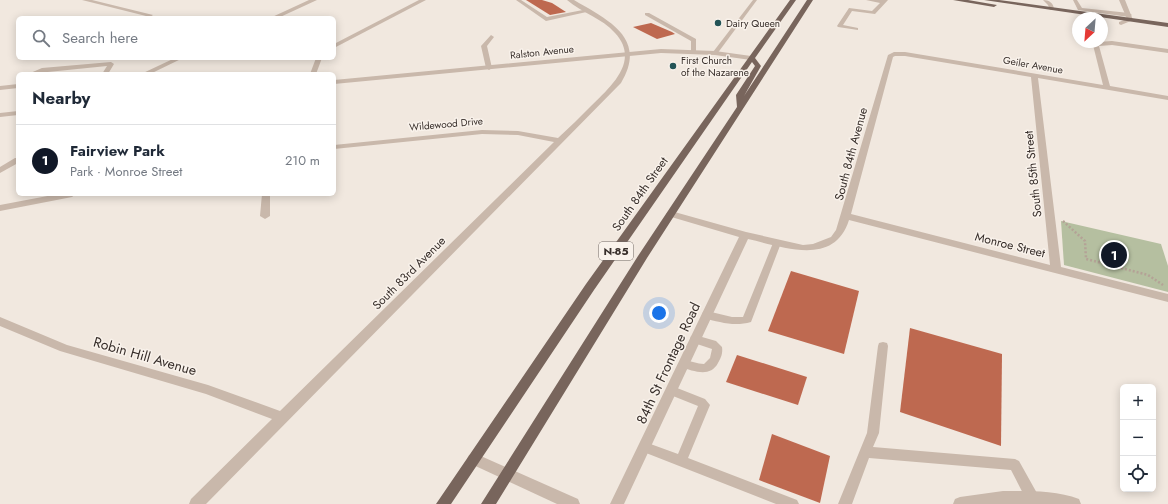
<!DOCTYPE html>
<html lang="en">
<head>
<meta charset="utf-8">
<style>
  :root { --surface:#fff; --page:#f6f6f7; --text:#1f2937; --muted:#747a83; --line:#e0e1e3; --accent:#111827 }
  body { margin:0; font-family:Jost,sans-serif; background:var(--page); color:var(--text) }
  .controls { position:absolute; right:12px; bottom:12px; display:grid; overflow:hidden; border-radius:6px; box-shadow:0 2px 10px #0003 }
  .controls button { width:36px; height:36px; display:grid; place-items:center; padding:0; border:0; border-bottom:1px solid var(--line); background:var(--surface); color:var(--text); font:20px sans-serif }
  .compass { position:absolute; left:1072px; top:12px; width:36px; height:36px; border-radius:50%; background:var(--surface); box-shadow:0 2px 10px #0003; rotate:206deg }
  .you { position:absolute; left:659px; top:313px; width:14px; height:14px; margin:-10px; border:3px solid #fff; border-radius:50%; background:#1a73e8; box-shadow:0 0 0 6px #1a73e833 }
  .badge { display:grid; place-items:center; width:26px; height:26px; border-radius:50%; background:var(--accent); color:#fff; font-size:13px; font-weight:700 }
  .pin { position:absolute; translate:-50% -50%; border:2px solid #fff; box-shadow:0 1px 4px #0006 }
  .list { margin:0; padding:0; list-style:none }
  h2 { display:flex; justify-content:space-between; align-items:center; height:52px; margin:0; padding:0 16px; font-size:17px }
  h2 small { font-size:13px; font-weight:400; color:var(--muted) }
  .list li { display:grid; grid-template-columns:26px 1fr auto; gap:12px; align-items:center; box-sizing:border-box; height:72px; padding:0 16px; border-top:1px solid var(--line) }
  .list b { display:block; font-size:15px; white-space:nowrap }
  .list p { margin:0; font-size:13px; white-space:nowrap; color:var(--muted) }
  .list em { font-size:13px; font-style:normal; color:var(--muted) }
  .icon { flex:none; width:22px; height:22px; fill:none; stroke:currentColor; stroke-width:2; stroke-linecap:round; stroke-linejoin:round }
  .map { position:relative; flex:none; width:1168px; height:504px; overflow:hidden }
  .search { position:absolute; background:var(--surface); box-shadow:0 2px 10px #0003; left:16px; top:16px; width:320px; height:44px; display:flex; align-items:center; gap:10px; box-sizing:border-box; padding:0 14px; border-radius:6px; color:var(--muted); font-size:15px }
  .panel { position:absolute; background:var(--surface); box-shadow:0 2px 10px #0003; left:16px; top:72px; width:320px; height:124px; border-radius:6px }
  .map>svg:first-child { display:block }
</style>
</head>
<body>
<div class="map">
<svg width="1168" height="504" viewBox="0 0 1168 504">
  <rect width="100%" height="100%" fill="#f1e8df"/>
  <path fill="#b5bfa0" d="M 1061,221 L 1161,244 L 1168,266 L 1168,292 L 1064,265 Z"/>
  <g fill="#be6950">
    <path d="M 526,0 L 542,0 L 552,3 L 566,12 L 550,15 Z"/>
    <path d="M 651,23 L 672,32 L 675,34 L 657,39 L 633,27 Z"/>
    <path d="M 791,271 L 859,291 L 844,354 L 768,331 Z"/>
    <path d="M 910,328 L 1002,354 L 1001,446 L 900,412 Z"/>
    <path d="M 737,355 L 807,377 L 798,405 L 726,382 Z"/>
    <path d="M 772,434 L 830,456 L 820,503 L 759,480 Z"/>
  </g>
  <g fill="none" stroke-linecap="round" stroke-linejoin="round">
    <path stroke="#b4a296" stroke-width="2.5" stroke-dasharray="2 2" stroke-linecap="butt" d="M 1063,221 L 1085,241 L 1086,259 L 1148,275 L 1163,285"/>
    <g fill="#c9b8ab" fill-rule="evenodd">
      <path d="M 516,0 L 521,0 L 547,17 L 588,9 L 591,11 L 546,21 Z"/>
      <path d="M 753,0 L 757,0 L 717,54 L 713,54 L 713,52 Z"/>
      <path d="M 866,0 L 888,0 L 875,14 L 852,11 L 843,25 L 858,28 L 858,30 L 838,27 L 837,26 L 849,8 L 872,11 L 880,3 Z"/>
      <path d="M 1043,0 C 1049,0 1054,3 1054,10 L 1050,10 L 1048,5 Z"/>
      <path d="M 1073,0 L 1077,0 L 1082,8 L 1129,13 L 1132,15 L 1129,17 L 1078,10 Z"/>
      <path d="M 645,13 L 649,13 L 696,39 L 696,53 L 691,52 L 691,41 L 645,15 Z"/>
      <path d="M 111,62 L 114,64 L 108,74 L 102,74 L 107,66 L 28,74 L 42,68 Z"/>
      <path d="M 18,84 L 18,88 L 0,90 L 0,86 Z"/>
      <path d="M 777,240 L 781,243 L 751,322 C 734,327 720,322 703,318 L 702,315 L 703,312 L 707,311 L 732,317 L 743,317 L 773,243 Z"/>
      <path d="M 695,335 L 716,341 L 722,347 C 723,353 721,358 718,363 C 710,378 694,371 680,367 L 679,364 L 680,361 C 688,359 696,364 704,364 L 710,358 L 712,349 L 691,342 L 690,339 L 691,336 Z"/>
      <path d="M 883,342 L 887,343 L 888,346 L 879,433 L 873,447 L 1015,459 L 1019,461 L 1038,495 L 1040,499 L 1038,503 L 1028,503 L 1011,470 L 869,458 L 852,504 L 838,504 L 867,433 L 878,346 L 879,343 Z"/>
      <path d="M 672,386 L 705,399 L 710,405 L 688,458 L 797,500 L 799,504 L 776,504 L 641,451 L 639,447 L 641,443 L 645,442 L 678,454 L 698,406 L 668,394 L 666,391 L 668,388 Z"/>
    </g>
    <g fill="#c9b8ab" fill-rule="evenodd">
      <path d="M 82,0 L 92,0 L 153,15 L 150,17 Z"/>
      <path d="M 309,0 L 317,0 L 278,18 L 270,18 Z"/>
      <path d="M 419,0 L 426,0 L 334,48 L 334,44 Z"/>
      <path d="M 567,0 L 574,0 C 608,20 648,38 621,83 L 206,504 L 189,504 L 191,499 L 272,419 L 206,394 L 60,351 L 0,326 L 0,317 L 67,345 L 208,385 L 280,411 L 554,142 L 518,135 L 482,134 L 334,149 L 334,145 L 482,130 L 518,131 L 558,138 C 569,128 580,117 591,106 C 610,87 641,61 615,33 C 602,18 582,13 567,0 Z"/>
      <path d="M 1119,0 L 1125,0 L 1133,20 L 1121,25 L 1119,24 L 1119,22 L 1127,19 Z"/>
      <path d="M 491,35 L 494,37 L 487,46 L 492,68 L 489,70 L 486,68 L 481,46 Z"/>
      <path d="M 1112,41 L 1168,49 L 1168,53 L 1112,45 L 1099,46 L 1110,86 L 1168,96 L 1168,100 L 1038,78 L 1061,267 L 1168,294 L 1168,302 L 849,220 C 834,267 784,247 748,239 L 624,504 L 610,504 L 739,237 L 668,216 L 666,214 L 668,212 L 671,211 L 746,232 L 803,245 L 813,244 L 831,237 L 836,230 L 888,55 L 894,52 L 905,52 L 1103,85 L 1093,45 L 1098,42 ZM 895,56 L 905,56 L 1031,77 L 1050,265 L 851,214 L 893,57 Z"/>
      <path d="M 175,58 L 183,58 L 150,74 L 141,74 Z"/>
      <path d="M 316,58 L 322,58 L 316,74 L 310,74 Z"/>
      <path d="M 15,158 L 18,158 L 18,163 L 0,173 L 0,167 Z"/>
      <path d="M 58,194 L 76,194 L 72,197 L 0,211 L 0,205 Z"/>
      <path d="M 262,194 L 270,194 L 270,216 L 265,219 L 260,216 Z"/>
      <path d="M 474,453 L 578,499 L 580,504 L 557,504 L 469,463 L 467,459 L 469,455 Z"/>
      <path d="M 1003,491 C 1027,491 1056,490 1079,499 L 1081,504 L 953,504 L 955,499 L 960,497 Z"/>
    </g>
    <g fill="#c9b8ab" fill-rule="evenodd">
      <path d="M 661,49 L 715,51 L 751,56 L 754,58 L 751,60 L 715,55 L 661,53 L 334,84 L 334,80 Z"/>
      <path d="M 18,111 L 18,115 L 0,117 L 0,113 Z"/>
    </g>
    <g fill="#78655c" fill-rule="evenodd">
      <path d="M 790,0 L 796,0 L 755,58 L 761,66 L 744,96 L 807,0 L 813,0 L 647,258 L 496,504 L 481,504 L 638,256 L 737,107 L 736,95 L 755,66 L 752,62 L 594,290 L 451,504 L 436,504 L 586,284 Z"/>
      <path d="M 953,0 L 968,0 L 997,5 L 994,7 Z"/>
      <path d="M 984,0 L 999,0 L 1168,23 L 1168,27 Z"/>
    </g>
  </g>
  <g fill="#225356" stroke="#f9f2eb" stroke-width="1.5">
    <circle cx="718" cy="23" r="4"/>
    <circle cx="673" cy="66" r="4"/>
  </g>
  <g text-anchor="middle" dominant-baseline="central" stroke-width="3" stroke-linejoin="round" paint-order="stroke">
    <g font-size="10" fill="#372e2a" stroke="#f9f2eb" text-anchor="start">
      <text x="726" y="23">Dairy Queen</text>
      <text x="681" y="60">First Church<tspan x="681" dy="12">of the Nazarene</tspan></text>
    </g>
    <g font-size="10" fill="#372e2a" stroke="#f9f2eb">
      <text transform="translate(542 52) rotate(-6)">Ralston Avenue</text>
      <text transform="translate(1033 65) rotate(10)">Geiler Avenue</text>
      <text transform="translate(446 124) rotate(-5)">Wildewood Drive</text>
    </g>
    <rect fill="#f9f2eb" stroke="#716964" stroke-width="1" x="599" y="242" width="34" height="18" rx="3"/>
    <g font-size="11" font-weight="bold" fill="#372e2a">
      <text x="616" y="251">N-85</text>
    </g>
    <g font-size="12" fill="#372e2a" stroke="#f9f2eb">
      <text transform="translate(851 154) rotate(-75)">South 84th Avenue</text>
      <text transform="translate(1033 174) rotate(-96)">South 85th Street</text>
      <text transform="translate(640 194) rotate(-55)">South 84th Street</text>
      <text transform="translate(1010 245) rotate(14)">Monroe Street</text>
      <text transform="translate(409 273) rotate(-45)">South 83rd Avenue</text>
    </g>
    <g font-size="14" fill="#372e2a" stroke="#f9f2eb">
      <text transform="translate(145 356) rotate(16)">Robin Hill Avenue</text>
      <text transform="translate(668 363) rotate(-65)">84th St Frontage Road</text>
    </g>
  </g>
</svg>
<div class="controls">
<button>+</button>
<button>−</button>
<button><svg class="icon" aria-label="locate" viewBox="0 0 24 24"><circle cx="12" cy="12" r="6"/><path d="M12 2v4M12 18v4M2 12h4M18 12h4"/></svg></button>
</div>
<svg class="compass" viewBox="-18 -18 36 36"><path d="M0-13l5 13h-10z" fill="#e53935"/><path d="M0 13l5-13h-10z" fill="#747a83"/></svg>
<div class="you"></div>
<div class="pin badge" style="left:1114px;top:255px">1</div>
<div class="search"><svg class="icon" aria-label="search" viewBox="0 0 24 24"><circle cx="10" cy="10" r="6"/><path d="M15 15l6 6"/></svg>Search here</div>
<section class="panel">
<h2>Nearby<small></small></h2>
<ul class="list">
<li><span class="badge">1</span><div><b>Fairview Park</b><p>Park · Monroe Street</p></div><em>210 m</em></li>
</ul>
</section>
</div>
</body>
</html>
